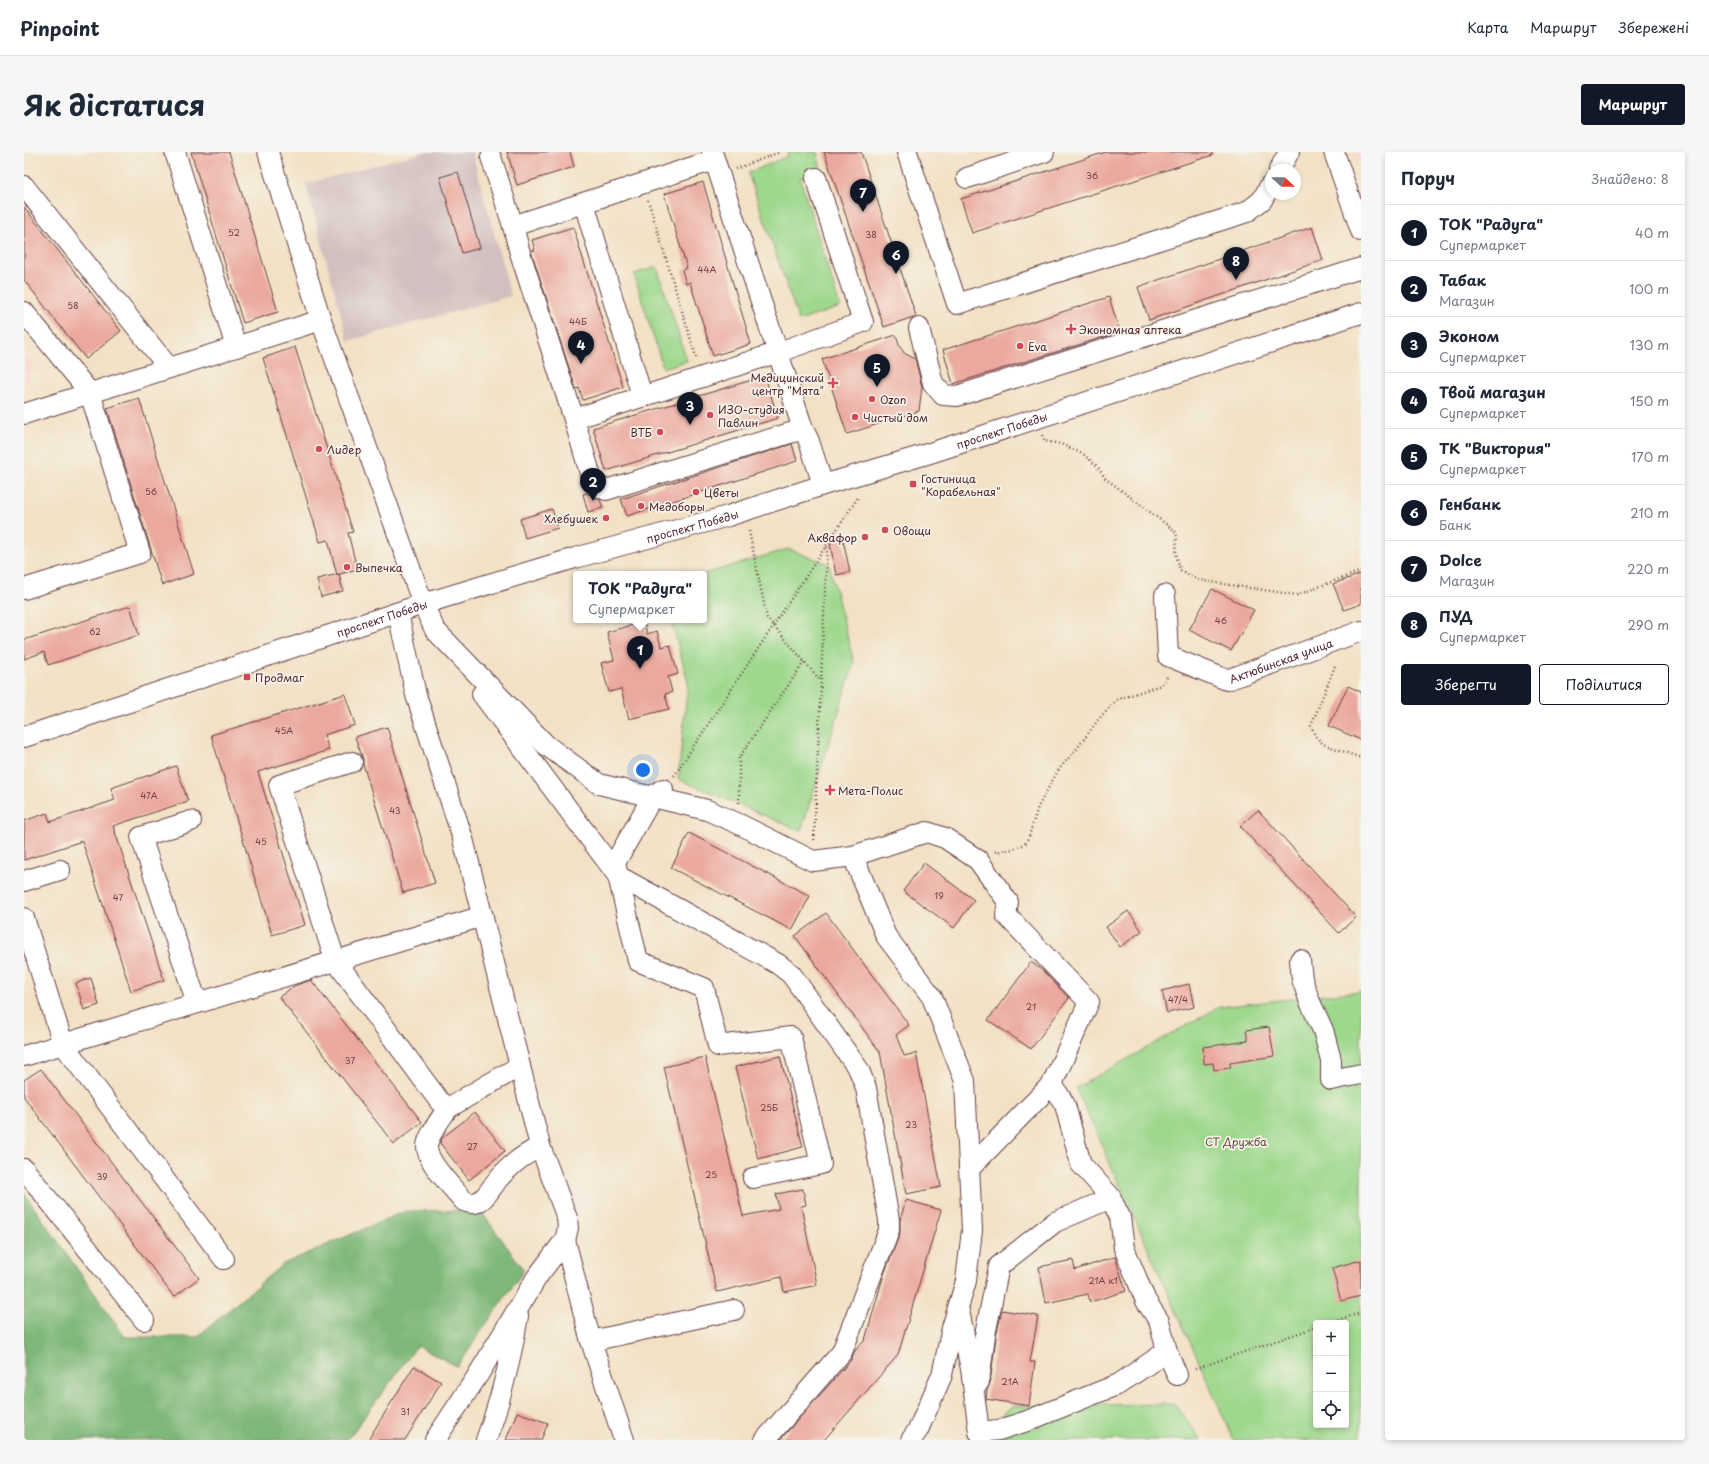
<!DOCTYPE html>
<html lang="uk">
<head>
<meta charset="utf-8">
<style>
  :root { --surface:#fff; --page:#f6f6f7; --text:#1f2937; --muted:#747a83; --line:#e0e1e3; --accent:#111827 }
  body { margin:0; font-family:"Playpen Sans",sans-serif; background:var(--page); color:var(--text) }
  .controls { position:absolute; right:12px; bottom:12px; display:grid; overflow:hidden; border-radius:4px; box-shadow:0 2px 6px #0003 }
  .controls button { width:36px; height:36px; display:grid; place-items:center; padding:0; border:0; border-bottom:1px solid var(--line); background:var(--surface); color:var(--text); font:20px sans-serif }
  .compass { position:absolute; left:1241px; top:12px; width:36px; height:36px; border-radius:50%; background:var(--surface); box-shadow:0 2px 6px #0003; rotate:111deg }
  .you { position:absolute; left:619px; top:618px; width:14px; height:14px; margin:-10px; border:3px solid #fff; border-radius:50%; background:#1a73e8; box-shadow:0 0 0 6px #1a73e833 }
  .badge { display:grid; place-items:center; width:26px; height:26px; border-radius:50%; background:var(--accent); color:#fff; font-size:13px; font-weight:700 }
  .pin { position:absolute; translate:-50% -33px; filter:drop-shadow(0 1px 2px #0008) }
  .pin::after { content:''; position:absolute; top:21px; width:14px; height:12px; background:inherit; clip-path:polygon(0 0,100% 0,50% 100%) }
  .popup { position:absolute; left:549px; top:419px; width:134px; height:52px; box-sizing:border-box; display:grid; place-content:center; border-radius:4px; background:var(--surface); filter:drop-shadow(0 1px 3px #0005); font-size:13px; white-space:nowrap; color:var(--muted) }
  .popup b { font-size:15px; color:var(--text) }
  .popup::after { content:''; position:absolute; left:50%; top:100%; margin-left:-8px; border:8px solid transparent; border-top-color:var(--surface) }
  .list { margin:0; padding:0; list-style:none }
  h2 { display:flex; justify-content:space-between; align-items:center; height:52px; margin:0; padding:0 16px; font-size:17px }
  h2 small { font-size:13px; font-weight:400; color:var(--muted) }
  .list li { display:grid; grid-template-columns:26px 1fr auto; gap:12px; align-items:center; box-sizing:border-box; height:56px; padding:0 16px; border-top:1px solid var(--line) }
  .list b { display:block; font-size:15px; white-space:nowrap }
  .list p { margin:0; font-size:13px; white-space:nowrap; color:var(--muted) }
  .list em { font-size:13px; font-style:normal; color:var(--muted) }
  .actions { display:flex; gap:8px; padding:12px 16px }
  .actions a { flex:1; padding:9px 0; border:1px solid var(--accent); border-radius:4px; text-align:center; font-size:14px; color:var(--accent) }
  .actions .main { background:var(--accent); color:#fff }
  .icon { flex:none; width:22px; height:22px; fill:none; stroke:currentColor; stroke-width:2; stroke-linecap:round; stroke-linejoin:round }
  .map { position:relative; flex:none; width:1337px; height:1288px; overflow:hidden; border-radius:4px }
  header { display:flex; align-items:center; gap:24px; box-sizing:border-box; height:56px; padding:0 20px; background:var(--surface); border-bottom:1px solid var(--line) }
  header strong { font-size:19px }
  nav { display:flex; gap:22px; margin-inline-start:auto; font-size:14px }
  .intro { display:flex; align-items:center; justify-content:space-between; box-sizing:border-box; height:96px; padding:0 24px }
  h1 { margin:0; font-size:28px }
  .button { padding:10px 18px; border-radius:4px; background:var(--accent); color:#fff; font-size:14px; font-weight:700 }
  main { display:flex; gap:24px; padding:0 24px }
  aside { flex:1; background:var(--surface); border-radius:4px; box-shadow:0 2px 6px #0003 }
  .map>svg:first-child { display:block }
</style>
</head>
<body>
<header>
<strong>Pinpoint</strong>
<nav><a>Карта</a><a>Маршрут</a><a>Збережені</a></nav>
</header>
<div class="intro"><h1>Як дістатися</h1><a class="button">Маршрут</a></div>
<main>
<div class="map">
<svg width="1337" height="1288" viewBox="0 0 1337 1288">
  <rect width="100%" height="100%" fill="#f7f3e8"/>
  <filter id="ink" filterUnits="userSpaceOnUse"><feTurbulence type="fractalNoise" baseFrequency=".025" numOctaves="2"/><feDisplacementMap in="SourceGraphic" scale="8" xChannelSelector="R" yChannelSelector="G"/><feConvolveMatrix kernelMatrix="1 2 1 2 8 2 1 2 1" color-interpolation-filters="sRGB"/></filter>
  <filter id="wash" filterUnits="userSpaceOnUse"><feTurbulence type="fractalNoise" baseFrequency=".012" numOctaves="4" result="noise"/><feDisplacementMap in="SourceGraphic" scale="16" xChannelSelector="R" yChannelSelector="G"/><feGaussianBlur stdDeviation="0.9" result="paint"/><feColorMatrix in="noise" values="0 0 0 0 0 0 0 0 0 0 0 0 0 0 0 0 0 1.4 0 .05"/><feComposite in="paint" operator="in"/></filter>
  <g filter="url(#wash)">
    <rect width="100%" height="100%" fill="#f2e1c5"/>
    <g fill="#f7d1c6">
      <path d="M 1327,0 L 1337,0 L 1337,8 L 1331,11 Z"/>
      <path d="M 0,202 L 10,216 L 0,236 Z"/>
    </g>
    <path fill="#d2bfbf" d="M 399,0 L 448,0 L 487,144 L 324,189 L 282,32 Z"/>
    <g fill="#9dd88c" stroke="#747c5c" fill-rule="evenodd">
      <path d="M 764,0 L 793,0 L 797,18 L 776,26 L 816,155 L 775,169 L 724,21 L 764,4 Z"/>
      <path d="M 633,115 L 663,209 L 639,216 L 610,122 Z"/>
      <path d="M 764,397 L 805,412 L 830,511 L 777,679 L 654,627 L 664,530 L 647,468 L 680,468 L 680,422 Z"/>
      <path d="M 1337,839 L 1337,1288 L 1210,1288 L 1052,936 L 1195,855 ZM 1292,1171 L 1322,1171 L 1322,1273 L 1292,1273 Z"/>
      <path d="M 1151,1252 L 1177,1288 L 946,1288 L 988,1254 Z"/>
    </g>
    <path fill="#7eb878" stroke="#646c52" d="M 0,1041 L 101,1185 L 173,1185 L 259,1112 L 381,1059 L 456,1058 L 500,1118 L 433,1214 L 393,1194 L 327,1283 L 321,1288 L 0,1288 Z"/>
    <g id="blocks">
      <g fill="#eba89e">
        <path d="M 167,0 L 205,0 L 254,160 L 219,171 Z"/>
        <path d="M 483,0 L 546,0 L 550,15 L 493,33 Z"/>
        <path d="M 800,0 L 837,0 L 892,164 L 860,175 Z"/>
        <path d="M 1082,0 L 1189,0 L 1189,3 L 948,81 L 937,47 Z"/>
        <path d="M 434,20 L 456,96 L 438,101 L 416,25 Z"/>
        <path d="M 679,30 L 727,192 L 689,204 L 666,130 L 662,132 L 658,118 L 663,116 L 640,42 Z"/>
        <path d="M 0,55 L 97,179 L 62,207 L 0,128 Z"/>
        <path d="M 549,75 L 599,235 L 559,248 L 555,236 L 552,237 L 507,99 L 511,98 L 508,88 Z"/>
        <path d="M 1288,75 L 1299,108 L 1125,168 L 1114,135 Z"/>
        <path d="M 1085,145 L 1096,180 L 929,232 L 919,198 Z"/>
        <path d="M 872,183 L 875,193 L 880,201 L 891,207 L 898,235 L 895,259 L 823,282 L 798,207 Z"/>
        <path d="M 271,195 L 329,380 L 324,381 L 333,417 L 313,423 L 304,388 L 296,390 L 239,206 Z"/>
        <path d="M 741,224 L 754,266 L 582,319 L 569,276 Z"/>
        <path d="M 115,246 L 170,422 L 138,433 L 83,256 Z"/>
        <path d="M 768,292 L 773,309 L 603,364 L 597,347 Z"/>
        <path d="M 563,341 L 576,348 L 579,356 L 564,360 L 559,342 Z"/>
        <path d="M 528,357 L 534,376 L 501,386 L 496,367 Z"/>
        <path d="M 819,388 L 826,420 L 812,423 L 806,391 Z"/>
        <path d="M 315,422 L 319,439 L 297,445 L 293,427 Z"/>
        <path d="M 1337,422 L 1337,452 L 1320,458 L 1309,432 Z"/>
        <path d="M 1188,437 L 1230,458 L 1207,499 L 1165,478 Z"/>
        <path d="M 106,454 L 115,483 L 24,513 L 20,500 L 0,507 L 0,488 Z"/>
        <path d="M 620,470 L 623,482 L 633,479 L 637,495 L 646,493 L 654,522 L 644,525 L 648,540 L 641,542 L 645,557 L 605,567 L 597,537 L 585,540 L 577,511 L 590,508 L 583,480 Z"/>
        <path d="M 1324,534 L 1337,540 L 1337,588 L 1305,574 Z"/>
        <path d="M 321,542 L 331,573 L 300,583 L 305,598 L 234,620 L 281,773 L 248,783 L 187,583 Z"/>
        <path d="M 363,575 L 411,731 L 379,741 L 339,612 L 339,607 L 331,585 Z"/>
        <path d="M 152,614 L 164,649 L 89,674 L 140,828 L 107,839 L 58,689 L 0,708 L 0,669 L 23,661 L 26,670 L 91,648 L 87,636 Z"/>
        <path d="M 1234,658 L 1332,765 L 1315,781 L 1216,674 Z"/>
        <path d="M 665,681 L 786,744 L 768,778 L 647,716 Z"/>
        <path d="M 900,711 L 950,748 L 930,776 L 879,739 Z"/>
        <path d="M 1104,759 L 1118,779 L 1096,795 L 1082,775 Z"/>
        <path d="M 802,761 L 885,873 L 872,883 L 880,904 L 892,901 L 917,1035 L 882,1042 L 856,900 L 771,784 Z"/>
        <path d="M 1007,810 L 1018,818 L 1045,846 L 1007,897 L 964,868 Z"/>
        <path d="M 67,826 L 75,853 L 60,858 L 52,831 Z"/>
        <path d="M 287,828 L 398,970 L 370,992 L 255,845 L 270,834 Z"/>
        <path d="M 1165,832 L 1170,855 L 1143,861 L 1138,839 Z"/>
        <path d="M 1245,875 L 1250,904 L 1206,911 L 1206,916 L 1190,918 L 1189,911 L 1180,912 L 1179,895 L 1224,889 L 1222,878 Z"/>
        <path d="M 756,904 L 779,995 L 734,1007 L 711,915 Z"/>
        <path d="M 681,905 L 719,1064 L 755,1057 L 752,1042 L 779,1037 L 782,1053 L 777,1054 L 793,1133 L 760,1140 L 757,1125 L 693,1140 L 640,915 Z"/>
        <path d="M 17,917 L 175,1126 L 150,1145 L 0,945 L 0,928 Z"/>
        <path d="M 451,960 L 481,999 L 445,1028 L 416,991 L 418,986 Z"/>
        <path d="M 882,1048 L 917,1058 L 874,1203 L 800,1288 L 756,1288 L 827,1208 L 830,1200 L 841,1188 L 860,1122 L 876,1082 L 876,1068 Z"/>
        <path d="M 1091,1105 L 1102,1139 L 1066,1150 L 1064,1142 L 1022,1151 L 1015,1115 L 1049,1108 L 1051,1118 Z"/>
        <path d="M 1337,1108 L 1337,1144 L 1317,1149 L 1308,1116 Z"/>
        <path d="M 978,1158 L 1014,1164 L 1006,1210 L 1011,1210 L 1005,1254 L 962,1247 L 963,1238 L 966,1231 L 972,1185 Z"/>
        <path d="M 390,1214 L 417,1230 L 381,1288 L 344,1288 Z"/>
        <path d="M 493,1260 L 524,1271 L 517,1288 L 482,1288 Z"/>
      </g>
    </g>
  </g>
  <g filter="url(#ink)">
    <use href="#blocks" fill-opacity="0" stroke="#633c42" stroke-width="1"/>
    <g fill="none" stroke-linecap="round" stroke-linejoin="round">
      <g stroke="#633c42" stroke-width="22">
        <g id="minor">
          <path d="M 151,0 L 212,195"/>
          <path d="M 244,0 L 297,168 L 399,452 L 411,478 L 522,593 L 575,632 L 683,658 L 715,672 L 789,709 L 829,704 L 903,680 L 921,686 L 954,708 L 984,750 L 982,763 L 1065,850 L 1028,932 L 945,1017"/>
          <path d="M 688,0 L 779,277"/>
          <path d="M 883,0 L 933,152 L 1223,60 L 1238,48 L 1247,32"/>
          <path d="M 1310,0 L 1337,79"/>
          <path d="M 467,5 L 489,74"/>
          <path d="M 1255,18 L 1265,0"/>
          <path d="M 792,26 L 839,170 L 755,200 L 550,267 L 568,328 L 571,333 L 582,338 L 779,277 L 785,289 L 799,333"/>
          <path d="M 943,26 L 1020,0"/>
          <path d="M 0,34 L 145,216"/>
          <path d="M 560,51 L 618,244"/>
          <path d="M 0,160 L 66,241 L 116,401 L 0,437"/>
          <path d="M 895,176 L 909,231 L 919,243 L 933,244 L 1337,116"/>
          <path d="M 0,262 L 297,168"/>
          <path d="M 550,267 L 496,101 L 489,74 L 690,8"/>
          <path id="s1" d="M 1141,443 L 1144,504 L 1203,528 L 1337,479"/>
          <path d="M 374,461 L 392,543 L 439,687 L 516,994 L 543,1066 L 544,1076 L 541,1088 L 513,1125 L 454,1223 L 411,1288"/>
          <path d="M 458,542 L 594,724 L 754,812 L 767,822 L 835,918 L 842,936 L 865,1068 L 865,1078 L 818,1200 L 741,1288"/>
          <path id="s2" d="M 0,585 L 399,452 L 551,406 L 704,364 L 799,333 L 903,302 L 1337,161"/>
          <path d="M 328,610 L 255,633 L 311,808 L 416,950 L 424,956 L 496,914"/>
          <path d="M 639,637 L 629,644 L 591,711 L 614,809 L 680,836 L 694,894 L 767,885 L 797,1012 L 729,1026"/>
          <path d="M 167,669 L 117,685 L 173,851"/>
          <path d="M 829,704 L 862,784 L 908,845 L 941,929 L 948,1078 L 942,1129 L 928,1176 L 918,1223 L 894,1278 L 887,1288"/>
          <path d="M 0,729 L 36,718"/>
          <path d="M 0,766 L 39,892 L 200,1107"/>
          <path d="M 1276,808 L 1278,827 L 1286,850 L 1299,878 L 1307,908 L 1307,928 L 1337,922"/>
          <path d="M 0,904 L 459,764"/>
          <path d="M 1028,932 L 1041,953 L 1057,1012 L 1085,1043 L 1096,1065 L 1100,1096 L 1122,1149 L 1135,1169 L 1143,1199 L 1153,1223"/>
          <path d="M 424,956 C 418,965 404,983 403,994 C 402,1010 430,1037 440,1049 C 458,1058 466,1036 475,1026 C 480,1020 487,1014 493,1009 C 500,1003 509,999 516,994"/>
          <path d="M 0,1017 L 120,1168"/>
          <path d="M 541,1088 L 566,1186 L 600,1288"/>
          <path d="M 935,1159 L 947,1217 L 955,1280 L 975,1278 L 1003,1269 L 1095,1232 L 1143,1199"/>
          <path d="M 567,1189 L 710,1158"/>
          <path d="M 955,1230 L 961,1183 L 975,1114 L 1031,1070 L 1087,1046"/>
          <path d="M 462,1288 C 477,1248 487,1206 494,1164"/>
        </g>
      </g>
      <g stroke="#633c42" stroke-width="2.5" stroke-dasharray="1 3" stroke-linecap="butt">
        <path d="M 712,17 L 756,0"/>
        <path d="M 624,48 L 673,208"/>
        <path d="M 1018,283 L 1021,289 L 1037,292 L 1059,302 L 1073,314 L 1081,326 L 1151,379 L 1153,384 L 1152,401 L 1156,418 L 1174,428 L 1273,443 L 1337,419"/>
        <path d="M 725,379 L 743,466 L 797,529"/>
        <path d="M 1311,514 L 1287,574 L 1292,585 L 1299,592 L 1337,606"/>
        <path d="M 650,624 L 835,344"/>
        <path d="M 715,651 L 715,606 L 780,510"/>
        <path d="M 790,688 L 803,394"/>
        <path d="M 971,700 L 989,697 L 1001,692 L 1005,684 L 1014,655 L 1035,617 L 1052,598 L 1074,568 L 1092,548 L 1137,533 L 1144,524"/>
        <path d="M 1302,1171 L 1337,1161"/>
        <path d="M 1171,1217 L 1292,1175"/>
      </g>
      <use href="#minor" stroke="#fff" stroke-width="20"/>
    </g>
  </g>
  <g fill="#d1495b" stroke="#f7f3e8" stroke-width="1.5">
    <path d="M1045 171h4v4h4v4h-4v4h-4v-4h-4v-4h4z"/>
    <circle cx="996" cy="194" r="4"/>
    <path d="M807 225h4v4h4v4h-4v4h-4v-4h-4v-4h4z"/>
    <circle cx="848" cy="247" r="4"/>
    <circle cx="686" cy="263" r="4"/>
    <circle cx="831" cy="265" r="4"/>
    <circle cx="636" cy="280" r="4"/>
    <circle cx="295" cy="297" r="4"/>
    <rect x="885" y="328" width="8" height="8" rx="2"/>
    <circle cx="672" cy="340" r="4"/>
    <circle cx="617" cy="354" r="4"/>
    <circle cx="582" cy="366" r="4"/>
    <circle cx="861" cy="378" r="4"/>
    <circle cx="841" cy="385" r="4"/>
    <circle cx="323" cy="415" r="4"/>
    <rect x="219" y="521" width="8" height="8" rx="2"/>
    <path d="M804 632h4v4h4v4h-4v4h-4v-4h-4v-4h4z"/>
  </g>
  <g text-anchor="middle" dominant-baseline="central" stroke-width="3.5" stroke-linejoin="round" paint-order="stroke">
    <g font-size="9" fill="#724148">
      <text x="1068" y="23">36</text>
      <text x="210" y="80">52</text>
      <text x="847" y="82">38</text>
      <text x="683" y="117">44А</text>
      <text x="49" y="153">58</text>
      <text x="554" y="169">44Б</text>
      <text x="127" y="339">56</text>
      <text x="1197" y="468">46</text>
      <text x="71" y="479">62</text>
      <text x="260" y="578">45А</text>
      <text x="125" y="643">47А</text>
      <text x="371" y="658">43</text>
      <text x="237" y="689">45</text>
      <text x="915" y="743">19</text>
      <text x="94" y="745">47</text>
      <text x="1154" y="847">47/4</text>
      <text x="1007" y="854">21</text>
      <text x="326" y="908">37</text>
      <text x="745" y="955">25Б</text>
      <text x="887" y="972">23</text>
      <text x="448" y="994">27</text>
      <text x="687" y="1022">25</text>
      <text x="78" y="1024">39</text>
      <text x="1079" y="1128">21А к1</text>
      <text x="986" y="1229">21А</text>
      <text x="381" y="1259">31</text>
    </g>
    <g font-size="11" fill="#4a1f2b" stroke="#f7f3e8" text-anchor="start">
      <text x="1055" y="177">Экономная аптека</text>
      <text x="1004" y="194">Eva</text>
      <text x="800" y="225" text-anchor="end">Медицинский<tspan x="800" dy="13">центр "Мята"</tspan></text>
      <text x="856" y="247">Ozon</text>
      <text x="694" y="257">ИЗО-студия<tspan x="694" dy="13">Павлин</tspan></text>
      <text x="839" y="265">Чистый дом</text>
      <text x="628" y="280" text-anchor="end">ВТБ</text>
      <text x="303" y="297">Лидер</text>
      <text x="897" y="326">Гостиница<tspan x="897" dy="13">"Корабельная"</tspan></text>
      <text x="680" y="340">Цветы</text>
      <text x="625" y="354">Медоборы</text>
      <text x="574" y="366" text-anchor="end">Хлебушек</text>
      <text x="869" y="378">Овощи</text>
      <text x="833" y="385" text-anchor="end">Аквафор</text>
      <text x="331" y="415">Выпечка</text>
      <text x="231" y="525">Продмаг</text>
      <text x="814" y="638">Мета-Полис</text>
    </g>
    <g font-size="11" fill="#4a1f2b" stroke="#f7f3e8">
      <text stroke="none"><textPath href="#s2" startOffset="1025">проспект Победы</textPath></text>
      <text stroke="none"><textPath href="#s2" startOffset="701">проспект Победы</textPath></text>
      <text stroke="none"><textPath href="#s2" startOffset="377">проспект Победы</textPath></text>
      <text stroke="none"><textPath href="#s1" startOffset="182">Актюбинская улица</textPath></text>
    </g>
    <g font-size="11" fill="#5f4d43" stroke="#f7f3e8">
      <text x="1212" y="989">СТ Дружба</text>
    </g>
  </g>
</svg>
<div class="controls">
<button>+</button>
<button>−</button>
<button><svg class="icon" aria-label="locate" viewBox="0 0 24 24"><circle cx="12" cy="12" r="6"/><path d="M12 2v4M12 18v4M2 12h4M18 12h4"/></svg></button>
</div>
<svg class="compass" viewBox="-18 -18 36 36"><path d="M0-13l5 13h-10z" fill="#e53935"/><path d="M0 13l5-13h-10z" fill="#747a83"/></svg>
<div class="you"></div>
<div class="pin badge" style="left:616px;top:517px">1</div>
<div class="popup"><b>ТОК &quot;Радуга&quot;</b>Супермаркет</div>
<div class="pin badge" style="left:569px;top:349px">2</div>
<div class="pin badge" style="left:666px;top:273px">3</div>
<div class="pin badge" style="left:557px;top:212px">4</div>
<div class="pin badge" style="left:853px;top:235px">5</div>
<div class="pin badge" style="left:872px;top:122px">6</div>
<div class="pin badge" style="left:839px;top:60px">7</div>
<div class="pin badge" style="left:1212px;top:128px">8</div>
</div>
<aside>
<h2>Поруч<small>Знайдено: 8</small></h2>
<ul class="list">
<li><span class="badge">1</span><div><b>ТОК &quot;Радуга&quot;</b><p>Супермаркет</p></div><em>40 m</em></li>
<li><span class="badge">2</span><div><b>Табак</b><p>Магазин</p></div><em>100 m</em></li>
<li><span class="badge">3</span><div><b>Эконом</b><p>Супермаркет</p></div><em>130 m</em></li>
<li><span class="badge">4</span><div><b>Твой магазин</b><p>Супермаркет</p></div><em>150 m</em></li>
<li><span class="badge">5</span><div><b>ТК &quot;Виктория&quot;</b><p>Супермаркет</p></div><em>170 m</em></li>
<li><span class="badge">6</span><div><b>Генбанк</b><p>Банк</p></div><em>210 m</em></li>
<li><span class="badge">7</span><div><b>Dolce</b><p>Магазин</p></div><em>220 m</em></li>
<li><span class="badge">8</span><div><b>ПУД</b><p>Супермаркет</p></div><em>290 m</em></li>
</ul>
<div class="actions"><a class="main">Зберегти</a><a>Поділитися</a></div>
</aside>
</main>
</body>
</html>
